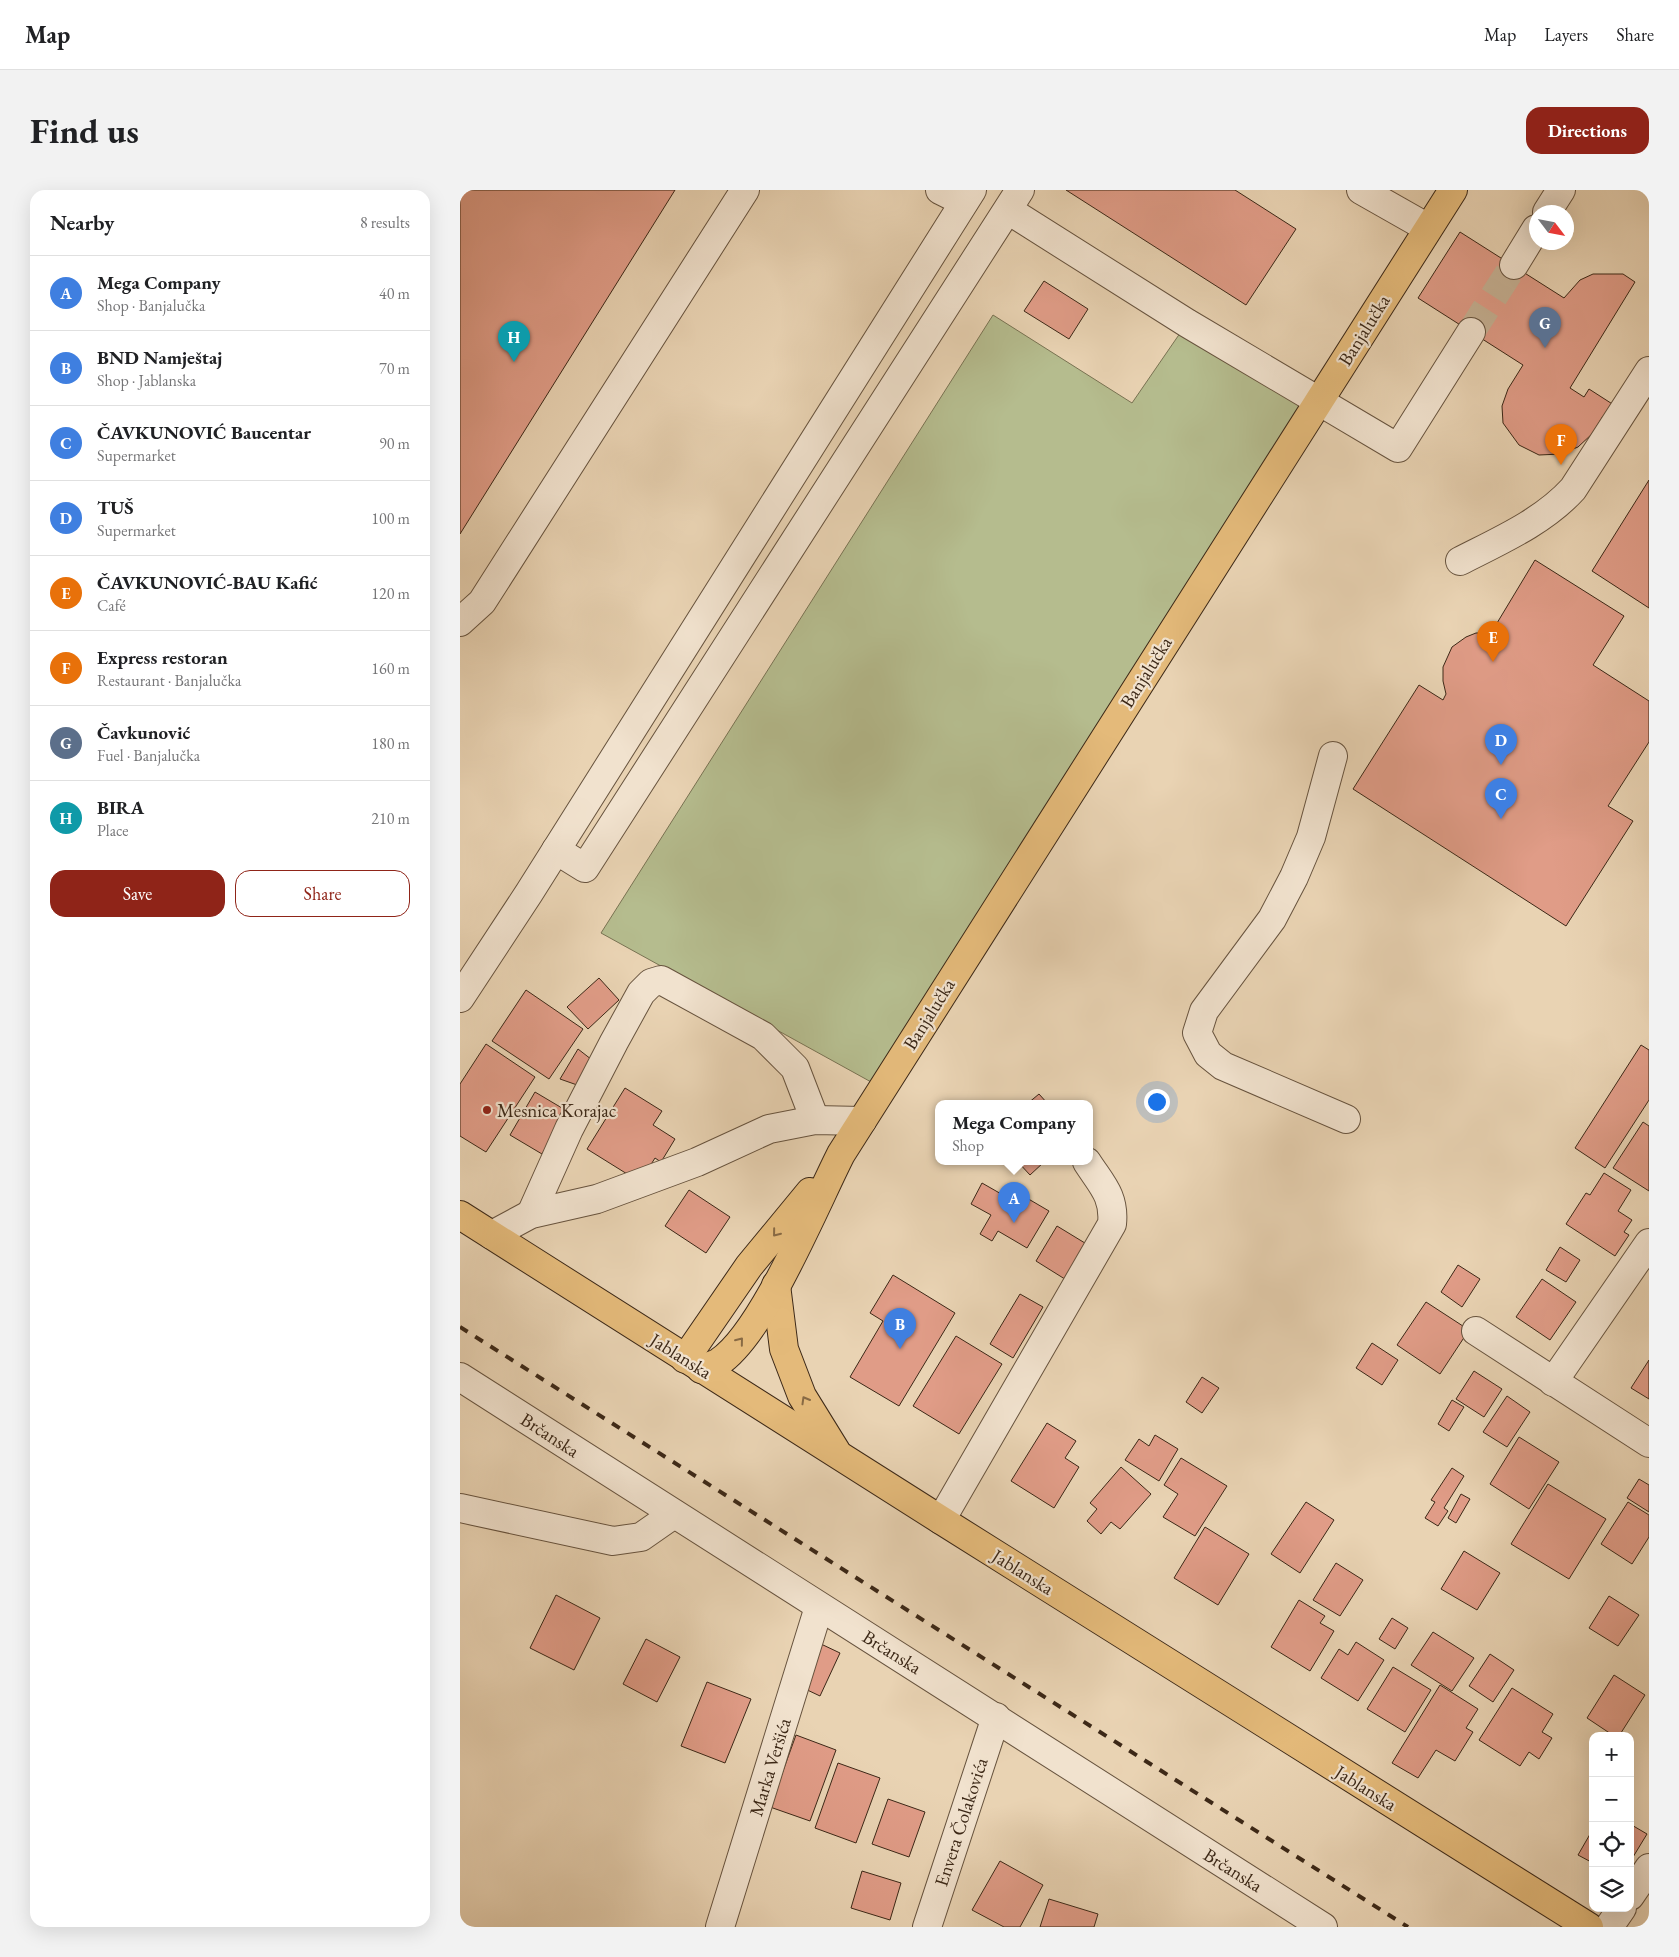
<!DOCTYPE html>
<html lang="en">
<head>
<meta charset="utf-8">
<style>
  :root { --surface:#fff; --page:#f2f2f2; --text:#202124; --muted:#757577; --line:#e0e0e0; --accent:#8f2418 }
  body { margin:0; font-family:"EB Garamond",serif; background:var(--page); color:var(--text) }
  .controls { position:absolute; right:15px; bottom:15px; display:grid; overflow:hidden; border-radius:10px; box-shadow:0 5px 20px #0002 }
  .controls button { width:45px; height:45px; display:grid; place-items:center; padding:0; border:0; border-bottom:1px solid var(--line); background:var(--surface); color:var(--text); font:25px sans-serif }
  .compass { position:absolute; left:1069px; top:15px; width:45px; height:45px; border-radius:50%; background:var(--surface); box-shadow:0 5px 20px #0002; rotate:122deg }
  .you { position:absolute; left:696px; top:911px; width:18px; height:18px; margin:-12px; border:4px solid #fff; border-radius:50%; background:#1a73e8; box-shadow:0 0 0 8px #1a73e833 }
  .badge { display:grid; place-items:center; width:32px; height:32px; border-radius:50%; background:var(--accent); color:#fff; font-size:16px; font-weight:700 }
  .pin { position:absolute; translate:-50% -41px; filter:drop-shadow(0 1px 2px #0008) }
  .pin::after { content:''; position:absolute; top:26px; width:18px; height:15px; background:inherit; clip-path:polygon(0 0,100% 0,50% 100%) }
  .popup { position:absolute; left:475px; top:910px; width:158px; height:65px; box-sizing:border-box; display:grid; place-content:center; border-radius:10px; background:var(--surface); filter:drop-shadow(0 1px 4px #0005); font-size:16px; white-space:nowrap; color:var(--muted) }
  .popup b { font-size:19px; color:var(--text) }
  .popup::after { content:''; position:absolute; left:50%; top:100%; margin-left:-10px; border:10px solid transparent; border-top-color:var(--surface) }
  .list { margin:0; padding:0; list-style:none }
  h2 { display:flex; justify-content:space-between; align-items:center; height:65px; margin:0; padding:0 20px; font-size:21px }
  h2 small { font-size:16px; font-weight:400; color:var(--muted) }
  .list li { display:grid; grid-template-columns:32px 1fr auto; gap:15px; align-items:center; box-sizing:border-box; height:75px; padding:0 20px; border-top:1px solid var(--line) }
  .list b { display:block; font-size:19px; white-space:nowrap }
  .list p { margin:0; font-size:16px; white-space:nowrap; color:var(--muted) }
  .list em { font-size:16px; font-style:normal; color:var(--muted) }
  .actions { display:flex; gap:10px; padding:15px 20px }
  .actions a { flex:1; padding:11px 0; border:1px solid var(--accent); border-radius:15px; text-align:center; font-size:18px; color:var(--accent) }
  .actions .main { background:var(--accent); color:#fff }
  .icon { flex:none; width:28px; height:28px; fill:none; stroke:currentColor; stroke-width:2; stroke-linecap:round; stroke-linejoin:round }
  .map { position:relative; flex:none; width:1189px; height:1737px; overflow:hidden; border-radius:15px }
  header { display:flex; align-items:center; gap:30px; box-sizing:border-box; height:70px; padding:0 25px; background:var(--surface); border-bottom:1px solid var(--line) }
  header strong { font-size:24px }
  nav { display:flex; gap:28px; margin-inline-start:auto; font-size:18px }
  .intro { display:flex; align-items:center; justify-content:space-between; box-sizing:border-box; height:120px; padding:0 30px }
  h1 { margin:0; font-size:35px }
  .button { padding:12px 22px; border-radius:15px; background:var(--accent); color:#fff; font-size:18px; font-weight:700 }
  main { display:flex; gap:30px; padding:0 30px }
  aside { flex:1; background:var(--surface); border-radius:15px; box-shadow:0 5px 20px #0002 }
  .map>svg:first-child { display:block }
</style>
</head>
<body>
<header>
<strong>Map</strong>
<nav><a>Map</a><a>Layers</a><a>Share</a></nav>
</header>
<div class="intro"><h1>Find us</h1><a class="button">Directions</a></div>
<main>
<aside>
<h2>Nearby<small>8 results</small></h2>
<ul class="list">
<li><span class="badge" style="background:#3f7fe0">A</span><div><b>Mega Company</b><p>Shop · Banjalučka</p></div><em>40 m</em></li>
<li><span class="badge" style="background:#3f7fe0">B</span><div><b>BND Namještaj</b><p>Shop · Jablanska</p></div><em>70 m</em></li>
<li><span class="badge" style="background:#3f7fe0">C</span><div><b>ČAVKUNOVIĆ Baucentar</b><p>Supermarket</p></div><em>90 m</em></li>
<li><span class="badge" style="background:#3f7fe0">D</span><div><b>TUŠ</b><p>Supermarket</p></div><em>100 m</em></li>
<li><span class="badge" style="background:#e8710a">E</span><div><b>ČAVKUNOVIĆ-BAU Kafić</b><p>Café</p></div><em>120 m</em></li>
<li><span class="badge" style="background:#e8710a">F</span><div><b>Express restoran</b><p>Restaurant · Banjalučka</p></div><em>160 m</em></li>
<li><span class="badge" style="background:#5c6f8a">G</span><div><b>Čavkunović</b><p>Fuel · Banjalučka</p></div><em>180 m</em></li>
<li><span class="badge" style="background:#0f9aa8">H</span><div><b>BIRA</b><p>Place</p></div><em>210 m</em></li>
</ul>
<div class="actions"><a class="main">Save</a><a>Share</a></div>
</aside>
<div class="map">
<svg width="1189" height="1737" viewBox="0 0 1189 1737">
  <rect width="100%" height="100%" fill="#e9d3b3"/>
  <filter id="stains"><feTurbulence type="fractalNoise" baseFrequency=".004" numOctaves="4"/><feColorMatrix values="0 0 0 0 .2 0 0 0 0 .09 0 0 0 0 .02 0 0 0 .5 -.17"/></filter>
  <radialGradient id="worn" r=".72"><stop offset=".6" stop-color="#630" stop-opacity="0"/><stop offset="1" stop-color="#630" stop-opacity=".3"/></radialGradient>
  <path fill="#b5bc8e" stroke="#787252" d="M 533,125 L 672,213 L 727,133 L 858,211 L 422,898 L 141,743 Z"/>
  <g fill="#e09c87" stroke="#3c2817">
    <path d="M 0,0 L 215,0 L 0,344 Z"/>
    <path d="M 606,0 L 775,0 L 836,39 L 786,115 Z"/>
    <path d="M 1000,42 L 1104,108 L 1120,90 L 1133,84 L 1163,84 L 1175,92 L 1110,198 L 1124,207 L 1129,199 L 1157,217 L 1149,230 L 1143,226 L 1132,244 L 1118,257 L 1101,264 L 1079,265 L 1059,255 L 1043,233 L 1042,216 L 1048,199 L 1063,175 L 958,108 Z"/>
    <path d="M 584,91 L 628,119 L 609,149 L 564,121 Z"/>
    <path d="M 1189,290 L 1189,418 L 1132,381 Z"/>
    <path d="M 1075,370 L 1164,426 L 1133,475 L 1189,511 L 1189,552 L 1148,616 L 1173,631 L 1106,736 L 893,599 L 959,495 L 983,510 L 986,504 L 983,491 L 983,477 L 992,457 L 1006,447 L 1016,443 L 1031,443 Z"/>
    <path d="M 139,788 L 159,810 L 128,839 L 107,817 Z"/>
    <path d="M 66,800 L 123,839 L 89,889 L 32,851 Z"/>
    <path d="M 26,854 L 75,887 L 26,962 L 0,946 L 0,894 Z"/>
    <path d="M 1181,855 L 1189,860 L 1189,910 L 1145,978 L 1115,958 Z"/>
    <path d="M 118,859 L 136,873 L 120,896 L 100,889 Z"/>
    <path d="M 165,898 L 202,921 L 193,935 L 215,949 L 201,972 L 195,968 L 180,992 L 127,959 Z"/>
    <path d="M 75,902 L 107,921 L 82,964 L 50,945 Z"/>
    <path d="M 579,904 L 588,914 L 567,914 Z"/>
    <path d="M 1183,932 L 1189,936 L 1189,1001 L 1153,978 Z"/>
    <path d="M 558,972 L 584,972 L 570,985 Z"/>
    <path d="M 1144,983 L 1171,1000 L 1158,1021 L 1172,1030 L 1164,1042 L 1169,1045 L 1155,1066 L 1106,1034 L 1126,1003 L 1130,1005 Z"/>
    <path d="M 522,993 L 543,1005 L 548,997 L 589,1021 L 567,1058 L 538,1041 L 532,1051 L 520,1044 L 531,1025 L 511,1014 Z"/>
    <path d="M 229,1000 L 270,1027 L 246,1063 L 205,1036 Z"/>
    <path d="M 597,1036 L 638,1061 L 616,1096 L 576,1071 Z"/>
    <path d="M 1100,1057 L 1120,1070 L 1106,1092 L 1086,1080 Z"/>
    <path d="M 998,1075 L 1020,1089 L 1002,1117 L 981,1102 Z"/>
    <path d="M 433,1085 L 495,1123 L 439,1216 L 390,1187 L 423,1131 L 410,1123 Z"/>
    <path d="M 1082,1089 L 1116,1112 L 1090,1150 L 1056,1127 Z"/>
    <path d="M 560,1104 L 583,1117 L 553,1168 L 530,1154 Z"/>
    <path d="M 966,1112 L 1009,1140 L 980,1184 L 937,1155 Z"/>
    <path d="M 496,1146 L 542,1174 L 499,1244 L 453,1216 Z"/>
    <path d="M 912,1153 L 938,1170 L 922,1195 L 896,1178 Z"/>
    <path d="M 1189,1170 L 1189,1209 L 1171,1198 Z"/>
    <path d="M 1014,1181 L 1042,1199 L 1024,1227 L 996,1209 Z"/>
    <path d="M 742,1187 L 759,1198 L 742,1223 L 726,1212 Z"/>
    <path d="M 1047,1206 L 1070,1222 L 1047,1257 L 1023,1242 Z"/>
    <path d="M 992,1210 L 1004,1217 L 989,1241 L 978,1234 Z"/>
    <path d="M 587,1233 L 616,1251 L 605,1268 L 619,1277 L 594,1318 L 551,1291 Z"/>
    <path d="M 695,1245 L 718,1259 L 699,1291 L 665,1270 L 679,1249 L 689,1256 Z"/>
    <path d="M 1059,1247 L 1099,1272 L 1069,1319 L 1030,1294 Z"/>
    <path d="M 721,1268 L 767,1296 L 735,1346 L 703,1327 L 718,1304 L 704,1295 Z"/>
    <path d="M 661,1277 L 691,1304 L 660,1339 L 651,1332 L 641,1344 L 627,1331 L 637,1319 L 630,1313 Z"/>
    <path d="M 992,1278 L 1004,1286 L 984,1318 L 988,1321 L 978,1336 L 965,1328 L 975,1312 L 971,1310 Z"/>
    <path d="M 1179,1289 L 1189,1295 L 1189,1322 L 1167,1308 Z"/>
    <path d="M 1088,1294 L 1146,1329 L 1109,1389 L 1051,1354 Z"/>
    <path d="M 1001,1304 L 1010,1309 L 996,1333 L 988,1328 Z"/>
    <path d="M 846,1312 L 874,1330 L 840,1383 L 811,1364 Z"/>
    <path d="M 1168,1312 L 1189,1325 L 1189,1347 L 1172,1374 L 1141,1354 Z"/>
    <path d="M 745,1337 L 789,1364 L 758,1415 L 714,1388 Z"/>
    <path d="M 1004,1361 L 1040,1383 L 1017,1420 L 981,1399 Z"/>
    <path d="M 876,1373 L 903,1390 L 880,1426 L 853,1410 Z"/>
    <path d="M 96,1405 L 140,1428 L 114,1480 L 70,1458 Z"/>
    <path d="M 1149,1406 L 1179,1425 L 1158,1456 L 1129,1438 Z"/>
    <path d="M 839,1410 L 865,1426 L 860,1433 L 874,1441 L 850,1481 L 811,1457 Z"/>
    <path d="M 932,1428 L 948,1438 L 935,1459 L 919,1449 Z"/>
    <path d="M 973,1442 L 1014,1468 L 992,1501 L 951,1475 Z"/>
    <path d="M 186,1449 L 220,1467 L 197,1512 L 163,1494 Z"/>
    <path d="M 896,1452 L 924,1470 L 898,1511 L 861,1488 L 879,1459 L 888,1465 Z"/>
    <path d="M 361,1454 L 380,1463 L 360,1506 L 341,1497 Z"/>
    <path d="M 1030,1464 L 1054,1480 L 1033,1512 L 1009,1496 Z"/>
    <path d="M 933,1477 L 971,1500 L 945,1542 L 907,1519 Z"/>
    <path d="M 1154,1485 L 1185,1505 L 1159,1546 L 1154,1546 L 1127,1528 Z"/>
    <path d="M 247,1492 L 291,1509 L 265,1573 L 221,1556 Z"/>
    <path d="M 980,1495 L 1018,1519 L 1006,1538 L 1013,1542 L 995,1571 L 976,1560 L 958,1588 L 932,1573 Z"/>
    <path d="M 1052,1498 L 1093,1524 L 1082,1542 L 1092,1548 L 1079,1569 L 1069,1562 L 1060,1576 L 1019,1550 Z"/>
    <path d="M 336,1545 L 376,1560 L 350,1631 L 310,1617 Z"/>
    <path d="M 378,1573 L 420,1588 L 396,1653 L 355,1638 Z"/>
    <path d="M 428,1609 L 465,1622 L 449,1667 L 412,1654 Z"/>
    <path d="M 1170,1634 L 1187,1644 L 1170,1672 Z"/>
    <path d="M 1133,1639 L 1133,1673 L 1118,1665 Z"/>
    <path d="M 540,1671 L 583,1695 L 560,1737 L 544,1737 L 512,1720 Z"/>
    <path d="M 402,1681 L 441,1693 L 430,1730 L 391,1718 Z"/>
    <path d="M 589,1709 L 638,1724 L 634,1737 L 580,1737 Z"/>
  </g>
  <g fill="none" stroke-linecap="round" stroke-linejoin="round">
    <path stroke="#c6b194" stroke-width="28" stroke-dasharray="28 14" stroke-linecap="butt" d="M 1011,142 L 1054,75"/>
    <g stroke="#67533e" stroke-width="30">
      <g id="minor">
        <path d="M 480,0 L 504,12"/>
        <path d="M 901,0 L 968,38"/>
        <path d="M 548,20 L 727,133 L 938,258 L 1011,142"/>
        <path d="M 1087,22 L 1101,0"/>
        <path d="M 1054,75 L 1076,39"/>
        <path d="M 1000,371 C 1039,351 1083,332 1113,299 L 1189,181"/>
        <path d="M 0,432 L 22,412 L 285,0"/>
        <path d="M 873,566 L 851,647 L 834,687 L 812,729 L 744,821 L 737,843 L 748,864 L 763,876 L 886,929"/>
        <path d="M 96,660 L 125,678 L 560,0"/>
        <path d="M 0,808 L 69,703 L 512,0"/>
        <path d="M 71,1024 L 109,939 L 154,852 L 181,803 L 191,793 L 201,790 L 303,846 L 335,878 L 355,930"/>
        <path d="M 32,1045 L 71,1024 L 137,1009 L 237,972 L 309,939 L 355,930 L 402,931"/>
        <path d="M 1016,1141 L 1189,1253"/>
        <path d="M 0,1187 L 863,1737"/>
        <path d="M 1093,1192 L 1189,1053"/>
        <path d="M 0,1318 L 153,1351 L 181,1347 L 214,1324"/>
        <path d="M 481,1330 L 652,1034 C 655,1006 641,994 627,972"/>
        <path d="M 1170,1706 L 1189,1678"/>
        <path d="M 260,1737 L 359,1417"/>
        <path d="M 467,1737 L 536,1527"/>
        <path d="M 1149,1737 L 1162,1718"/>
      </g>
    </g>
    <g stroke="#3c2817" stroke-width="30">
      <g id="major">
        <path d="M 0,1025 L 481,1330 L 1129,1737"/>
        <path d="M 316,1095 L 324,1159 L 342,1206 L 376,1261"/>
        <path d="M 225,1169 L 289,1076 L 350,1002"/>
        <path d="M 241,1179 C 247,1177 254,1175 259,1172 C 303,1143 355,1015 381,964 L 993,0"/>
      </g>
    </g>
    <use href="#minor" stroke="#f1e2ce" stroke-width="28"/>
    <use href="#major" stroke="#e4ba7a" stroke-width="28"/>
    <path stroke="#3c2817" stroke-width="4" stroke-dasharray="9 9" stroke-linecap="butt" d="M 0,1137 L 948,1737"/>
  </g>
  <defs><path id="oneway-chevron" d="M-2-3.5L2.5 0L-2 3.5" fill="none" stroke-width="1.6" stroke-linecap="round" stroke-linejoin="round" transform="scale(1.25)"/></defs>
  <g stroke="#886a44">
    <use href="#oneway-chevron" transform="translate(316 1043) rotate(129)"/>
    <use href="#oneway-chevron" transform="translate(280 1151) rotate(-51)"/>
    <use href="#oneway-chevron" transform="translate(345 1210) rotate(-120)"/>
  </g>
  <circle fill="#8f2418" stroke="#f1e2ce" stroke-width="2" cx="27" cy="920" r="5"/>
  <g text-anchor="middle" dominant-baseline="central" stroke-width="4.5" stroke-linejoin="round" paint-order="stroke">
    <g font-size="19" fill="#3c2817" stroke="#f1e2ce">
      <text transform="translate(904 140) rotate(-58)">Banjalučka</text>
      <text transform="translate(686 482) rotate(-58)">Banjalučka</text>
      <text transform="translate(469 824) rotate(-58)">Banjalučka</text>
      <text transform="translate(221 1166) rotate(32)">Jablanska</text>
      <text transform="translate(90 1245) rotate(33)">Brčanska</text>
      <text transform="translate(563 1382) rotate(32)">Jablanska</text>
      <text transform="translate(432 1462) rotate(32)">Brčanska</text>
      <text transform="translate(310 1577) rotate(-73)">Marka Veršića</text>
      <text transform="translate(906 1598) rotate(32)">Jablanska</text>
      <text transform="translate(501 1632) rotate(-72)">Envera Čolakovića</text>
      <text transform="translate(773 1680) rotate(32)">Brčanska</text>
    </g>
    <g font-size="19" fill="#3c2817" stroke="#f1e2ce" text-anchor="start">
      <text x="37" y="920">Mesnica Korajac</text>
    </g>
  </g>
  <rect width="100%" height="100%" filter="url(#stains)"/>
  <rect width="100%" height="100%" fill="url(#worn)"/>
</svg>
<div class="controls">
<button>+</button>
<button>−</button>
<button><svg class="icon" aria-label="locate" viewBox="0 0 24 24"><circle cx="12" cy="12" r="6"/><path d="M12 2v4M12 18v4M2 12h4M18 12h4"/></svg></button>
<button><svg class="icon" aria-label="layers" viewBox="0 0 24 24"><path d="M12 4l9 5-9 5-9-5zM3 14l9 5 9-5"/></svg></button>
</div>
<svg class="compass" viewBox="-18 -18 36 36"><path d="M0-13l5 13h-10z" fill="#e53935"/><path d="M0 13l5-13h-10z" fill="#757577"/></svg>
<div class="you"></div>
<div class="pin badge" style="left:554px;top:1033px;background:#3f7fe0">A</div>
<div class="popup"><b>Mega Company</b>Shop</div>
<div class="pin badge" style="left:440px;top:1159px;background:#3f7fe0">B</div>
<div class="pin badge" style="left:1041px;top:629px;background:#3f7fe0">C</div>
<div class="pin badge" style="left:1041px;top:575px;background:#3f7fe0">D</div>
<div class="pin badge" style="left:1033px;top:472px;background:#e8710a">E</div>
<div class="pin badge" style="left:1101px;top:275px;background:#e8710a">F</div>
<div class="pin badge" style="left:1085px;top:158px;background:#5c6f8a">G</div>
<div class="pin badge" style="left:54px;top:172px;background:#0f9aa8">H</div>
</div>
</main>
</body>
</html>
